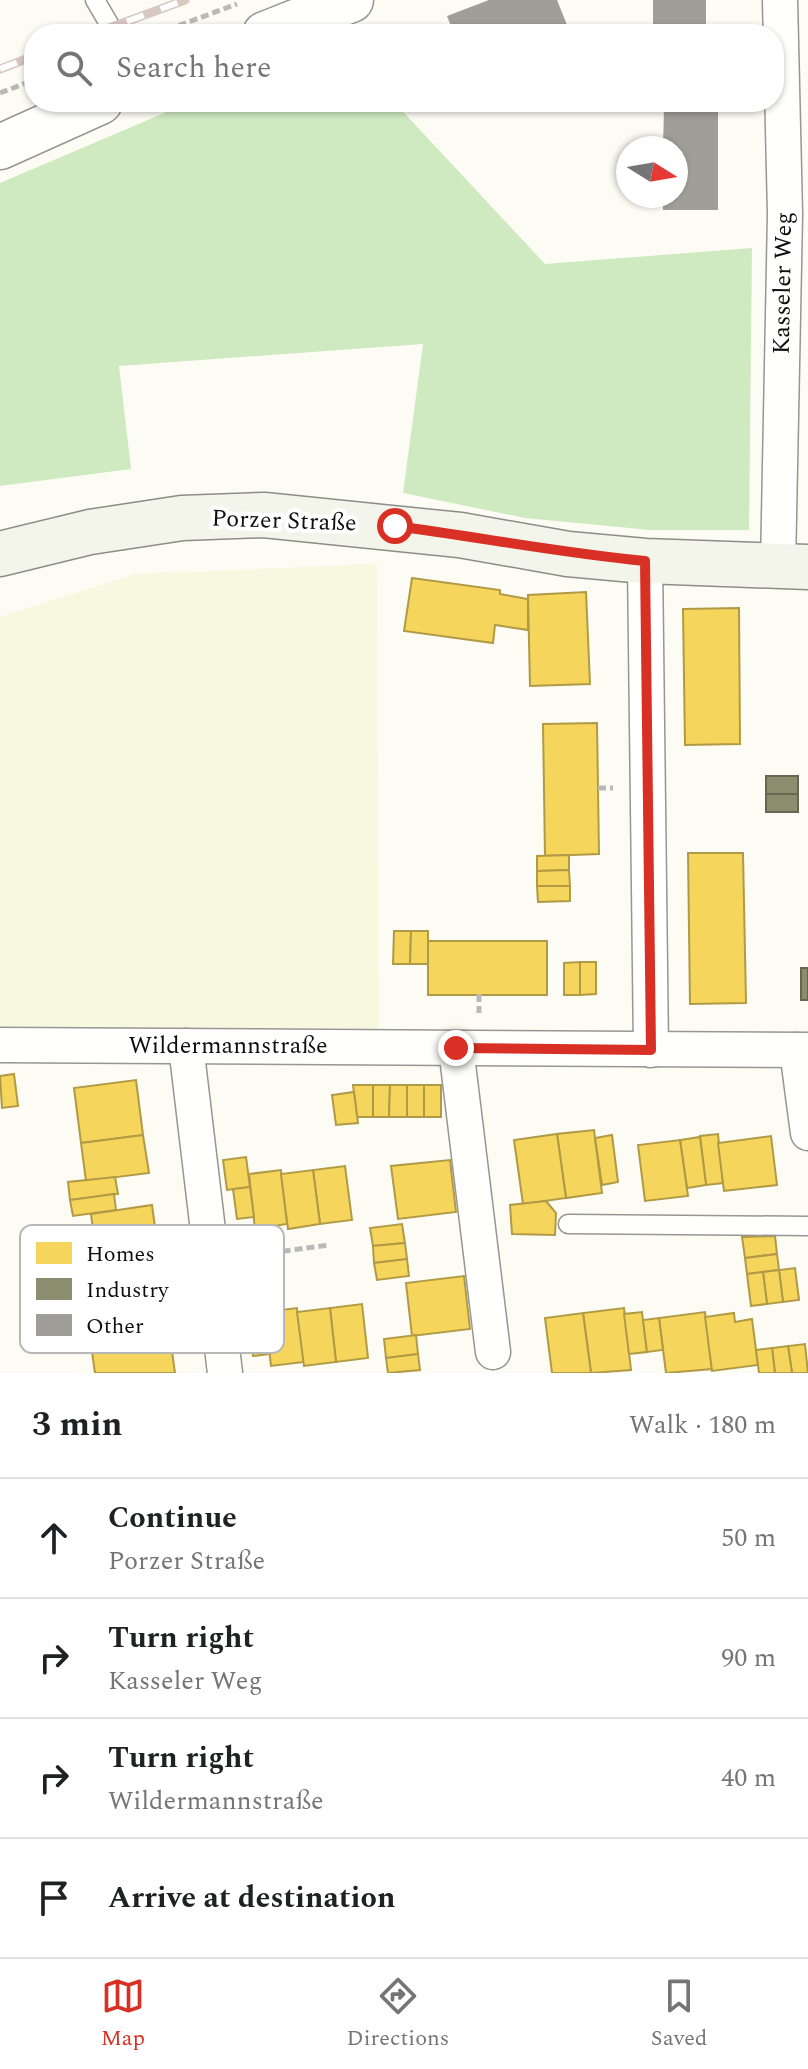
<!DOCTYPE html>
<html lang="en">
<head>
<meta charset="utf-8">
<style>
  :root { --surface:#fff; --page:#f2f2f2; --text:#202124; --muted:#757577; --line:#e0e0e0; --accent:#d93025 }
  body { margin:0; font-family:Spectral,serif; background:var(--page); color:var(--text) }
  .compass { position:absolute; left:616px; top:136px; width:72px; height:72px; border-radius:50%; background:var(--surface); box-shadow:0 2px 6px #0004; rotate:101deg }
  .stop { position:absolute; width:24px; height:24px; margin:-18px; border:6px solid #d93025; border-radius:50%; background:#fff }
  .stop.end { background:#d93025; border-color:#fff; box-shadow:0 2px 8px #0008 }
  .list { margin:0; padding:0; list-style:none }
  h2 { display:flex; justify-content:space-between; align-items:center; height:104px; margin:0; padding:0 32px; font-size:34px }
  h2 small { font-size:26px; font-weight:400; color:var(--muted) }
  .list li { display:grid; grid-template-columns:52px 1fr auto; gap:24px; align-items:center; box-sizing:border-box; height:120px; padding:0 32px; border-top:2px solid var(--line) }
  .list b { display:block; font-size:30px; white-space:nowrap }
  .list p { margin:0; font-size:26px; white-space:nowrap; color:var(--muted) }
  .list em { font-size:26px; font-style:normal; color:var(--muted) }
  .icon { flex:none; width:44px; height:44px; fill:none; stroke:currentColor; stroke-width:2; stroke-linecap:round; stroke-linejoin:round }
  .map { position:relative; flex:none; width:808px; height:1373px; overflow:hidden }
  .search { position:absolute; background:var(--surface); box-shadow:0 2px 6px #0004; left:24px; right:24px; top:24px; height:88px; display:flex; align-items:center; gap:20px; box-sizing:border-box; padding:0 28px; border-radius:32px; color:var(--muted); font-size:30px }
  .sheet { height:584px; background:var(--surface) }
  nav { display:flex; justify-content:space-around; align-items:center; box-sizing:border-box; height:112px; border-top:2px solid var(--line); background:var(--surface); font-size:22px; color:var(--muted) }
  nav a { display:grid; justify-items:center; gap:4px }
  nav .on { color:var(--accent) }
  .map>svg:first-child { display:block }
</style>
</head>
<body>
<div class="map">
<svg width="808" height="1373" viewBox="0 0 808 1373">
  <rect width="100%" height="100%" fill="#fcfcf4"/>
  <path fill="#f6f9e0" d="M 377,564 L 379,1029 L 0,1026 L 0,617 L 135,574 Z"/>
  <path fill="#cfeac1" d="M 190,102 L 394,102 L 545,264 L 752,248 L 749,530 L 650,530 L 525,518 L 403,493 L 423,344 L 119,366 L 131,469 L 0,486 L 0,183 Z"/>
  <g fill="#f6d55c" stroke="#b19a45" stroke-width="2">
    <path d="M 412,578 L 500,590 L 500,594 L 528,599 L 528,630 L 495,625 L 493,643 L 404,631 Z"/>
    <path d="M 586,592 L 590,684 L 530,686 L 528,595 Z"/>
    <path d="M 739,608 L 740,744 L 685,745 L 683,609 Z"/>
    <path d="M 597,723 L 599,854 L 545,856 L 543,724 Z"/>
    <path d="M 688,853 L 743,853 L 746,1003 L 690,1004 Z"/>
    <path d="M 569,855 L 569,870 L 537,871 L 537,856 Z"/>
    <path d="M 569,870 L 570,886 L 537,886 L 537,871 Z"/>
    <path d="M 537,886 L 570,886 L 570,901 L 538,902 Z"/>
    <path d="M 394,931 L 411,931 L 410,964 L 393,964 Z"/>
    <path d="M 411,931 L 428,931 L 428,964 L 410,964 Z"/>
    <rect x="428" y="941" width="119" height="54"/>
    <path d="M 580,962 L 596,962 L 596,994 L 580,995 Z"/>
    <path d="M 580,962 L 580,995 L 564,995 L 564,963 Z"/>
    <path d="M 14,1074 L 18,1106 L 2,1108 L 0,1076 Z"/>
    <path d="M 136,1080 L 143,1135 L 81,1143 L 74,1088 Z"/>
    <path d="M 353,1085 L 373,1085 L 373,1117 L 357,1117 Z"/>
    <path d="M 373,1085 L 390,1085 L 389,1117 L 373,1117 Z"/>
    <path d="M 390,1085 L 407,1085 L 407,1117 L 389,1117 Z"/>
    <rect x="407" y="1085" width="17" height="32"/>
    <rect x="424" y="1085" width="17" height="32"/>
    <path d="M 354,1092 L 358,1123 L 336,1125 L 332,1095 Z"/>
    <path d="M 594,1130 L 602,1193 L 566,1198 L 557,1134 Z"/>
    <path d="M 557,1134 L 566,1198 L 523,1204 L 514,1140 Z"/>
    <path d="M 718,1134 L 723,1183 L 706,1185 L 700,1136 Z"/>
    <path d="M 143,1135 L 149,1173 L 86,1181 L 81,1143 Z"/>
    <path d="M 612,1135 L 618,1182 L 602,1185 L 595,1138 Z"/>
    <path d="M 771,1136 L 777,1185 L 724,1191 L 718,1143 Z"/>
    <path d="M 700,1137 L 706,1185 L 687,1188 L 680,1140 Z"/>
    <path d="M 680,1140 L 688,1196 L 645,1201 L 638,1145 Z"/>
    <path d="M 246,1157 L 250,1187 L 227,1190 L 223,1160 Z"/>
    <path d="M 450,1160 L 456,1212 L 398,1219 L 391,1166 Z"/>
    <path d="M 345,1166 L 352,1220 L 320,1224 L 313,1170 Z"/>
    <path d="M 281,1170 L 287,1224 L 255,1229 L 249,1174 Z"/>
    <path d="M 313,1170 L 320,1224 L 288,1229 L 281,1174 Z"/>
    <path d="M 115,1177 L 118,1194 L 70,1200 L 68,1182 Z"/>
    <path d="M 250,1187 L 254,1217 L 237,1219 L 233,1189 Z"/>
    <path d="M 114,1194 L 116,1210 L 73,1216 L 70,1200 Z"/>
    <path d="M 546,1201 L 556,1213 L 555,1235 L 512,1234 L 510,1205 Z"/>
    <path d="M 152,1205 L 157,1242 L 96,1251 L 91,1214 Z"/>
    <path d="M 402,1224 L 405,1243 L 373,1246 L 370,1228 Z"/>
    <path d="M 775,1236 L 777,1254 L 745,1258 L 742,1237 Z"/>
    <path d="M 157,1242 L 175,1373 L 95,1373 L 78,1253 Z"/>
    <path d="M 405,1243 L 407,1259 L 374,1263 L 373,1246 Z"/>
    <path d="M 777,1254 L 779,1270 L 747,1274 L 745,1258 Z"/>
    <path d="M 407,1259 L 409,1276 L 377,1280 L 374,1263 Z"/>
    <path d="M 795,1268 L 799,1300 L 783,1302 L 779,1270 Z"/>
    <path d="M 779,1270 L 783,1302 L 767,1304 L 763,1272 Z"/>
    <path d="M 763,1272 L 767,1304 L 751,1306 L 747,1274 Z"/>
    <path d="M 464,1276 L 470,1329 L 412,1336 L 406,1283 Z"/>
    <path d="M 362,1304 L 368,1358 L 336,1362 L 330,1308 Z"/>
    <path d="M 297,1308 L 304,1362 L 271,1366 L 265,1312 Z"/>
    <path d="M 330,1308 L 336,1362 L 304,1366 L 297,1312 Z"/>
    <path d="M 624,1308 L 631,1370 L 591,1373 L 583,1313 Z"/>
    <path d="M 642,1312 L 647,1352 L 629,1354 L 624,1314 Z"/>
    <path d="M 705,1312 L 712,1369 L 666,1373 L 659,1318 Z"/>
    <path d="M 583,1313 L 591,1373 L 552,1373 L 545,1318 Z"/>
    <path d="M 734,1313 L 735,1322 L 752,1319 L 758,1365 L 712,1371 L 705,1317 Z"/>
    <path d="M 659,1318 L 663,1350 L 647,1352 L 643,1320 Z"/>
    <path d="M 266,1324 L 270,1354 L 253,1356 L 250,1327 Z"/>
    <path d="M 416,1335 L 418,1354 L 386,1358 L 384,1339 Z"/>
    <path d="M 805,1344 L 808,1373 L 792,1373 L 788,1346 Z"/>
    <path d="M 788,1346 L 792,1373 L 775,1373 L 772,1348 Z"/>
    <path d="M 772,1348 L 775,1373 L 759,1373 L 756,1350 Z"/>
    <path d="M 418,1354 L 420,1370 L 388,1373 L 386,1358 Z"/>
  </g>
  <g fill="#8c8c6e" stroke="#666652" stroke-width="2">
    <rect x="766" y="776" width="32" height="18"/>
    <rect x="766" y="794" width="32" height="18"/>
    <rect x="801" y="968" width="7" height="32"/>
  </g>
  <g fill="#a09e99">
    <path d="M 489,0 L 557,0 L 567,25 L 544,34 L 454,34 L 447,16 Z"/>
    <rect x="653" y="0" width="53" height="34"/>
    <path d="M 664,107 L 718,107 L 718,210 L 663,210 L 663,196 L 676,196 L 676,148 L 663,148 Z"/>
  </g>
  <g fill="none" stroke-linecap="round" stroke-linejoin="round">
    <g stroke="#969692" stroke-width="21">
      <g id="service">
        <path d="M 95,0 L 115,34"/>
        <path d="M 568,1224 L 808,1226"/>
      </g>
    </g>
    <g stroke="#969692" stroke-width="37">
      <g id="minor">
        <path d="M 645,561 L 651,1050"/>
        <path d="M 778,567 L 785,214 L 780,0"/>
        <path d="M 0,1045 L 808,1050"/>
        <path d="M 186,1046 L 225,1373"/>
        <path d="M 456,1048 L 493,1352"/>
        <path d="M 797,1050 L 808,1133"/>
      </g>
    </g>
    <g stroke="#969692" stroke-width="47">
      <g id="tertiary">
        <path d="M 265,34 L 351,0"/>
        <path d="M 0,147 L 100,102"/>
      </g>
    </g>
    <g stroke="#8c8c89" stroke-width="47">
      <path id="secondary" d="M 0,554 L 90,532 L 182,518 L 264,515 L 460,535 L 568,554 L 645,561 L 808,567"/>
    </g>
    <g stroke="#b9b9b8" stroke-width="5" stroke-dasharray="8 4" stroke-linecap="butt">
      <path d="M 156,34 L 237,4"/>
      <path d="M 0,93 L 34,80"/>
      <path d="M 598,788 L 613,788"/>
      <path d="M 479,994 L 479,1013"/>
      <path d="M 247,1256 L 329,1245"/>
    </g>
    <use href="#service" stroke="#fffffd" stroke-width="18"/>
    <use href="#minor" stroke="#fffffd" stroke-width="34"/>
    <use href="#tertiary" stroke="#fffffd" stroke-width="44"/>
    <use href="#secondary" stroke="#f4f5ea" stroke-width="44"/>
    <g stroke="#d8c8c4" stroke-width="9">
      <g id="rail">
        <path d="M 93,34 L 185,0"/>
        <path d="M 0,69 L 34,56"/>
      </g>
    </g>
    <use href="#rail" stroke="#fff" stroke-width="6" stroke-dasharray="18" stroke-linecap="butt"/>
  </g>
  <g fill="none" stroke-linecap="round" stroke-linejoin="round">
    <path stroke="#d93025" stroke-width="10" d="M 395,526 C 479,537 561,553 645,561 L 651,1050 L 456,1048"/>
  </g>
  <g text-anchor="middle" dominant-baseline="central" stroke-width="8" stroke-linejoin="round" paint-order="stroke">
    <g font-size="24" fill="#0f0f0f" stroke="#fff">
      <text transform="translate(783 283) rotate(-89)">Kasseler Weg</text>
      <text transform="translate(284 521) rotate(2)">Porzer Straße</text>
      <text x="228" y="1046">Wildermannstraße</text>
    </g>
  </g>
  <rect x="20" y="1225" width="264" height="128" rx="12" fill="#fff" stroke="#b7b7b7" stroke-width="2"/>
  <rect x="36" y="1242" width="36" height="22" fill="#f6d55c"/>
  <rect x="36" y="1278" width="36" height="22" fill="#8c8c6e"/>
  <rect x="36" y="1314" width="36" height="22" fill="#a09e99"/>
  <g font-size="22" fill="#0f0f0f">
    <text x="86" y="1261">Homes</text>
    <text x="86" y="1297">Industry</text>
    <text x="86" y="1333">Other</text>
  </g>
</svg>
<svg class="compass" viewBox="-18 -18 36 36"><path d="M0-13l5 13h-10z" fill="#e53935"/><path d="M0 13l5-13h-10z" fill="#757577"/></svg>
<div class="stop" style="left:395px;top:526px"></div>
<div class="stop end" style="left:456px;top:1048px"></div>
<div class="search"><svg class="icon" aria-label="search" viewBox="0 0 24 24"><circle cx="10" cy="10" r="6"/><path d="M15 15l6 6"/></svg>Search here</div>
</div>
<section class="sheet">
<h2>3 min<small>Walk · 180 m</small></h2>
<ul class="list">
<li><svg class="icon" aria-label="ahead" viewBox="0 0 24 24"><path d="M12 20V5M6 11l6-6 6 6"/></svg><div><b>Continue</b><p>Porzer Straße</p></div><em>50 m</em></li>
<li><svg class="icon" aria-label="right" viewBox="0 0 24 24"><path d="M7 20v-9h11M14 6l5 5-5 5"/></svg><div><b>Turn right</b><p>Kasseler Weg</p></div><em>90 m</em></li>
<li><svg class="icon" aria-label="right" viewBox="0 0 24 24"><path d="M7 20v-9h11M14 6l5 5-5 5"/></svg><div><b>Turn right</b><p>Wildermannstraße</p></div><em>40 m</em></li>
<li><svg class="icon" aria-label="arrive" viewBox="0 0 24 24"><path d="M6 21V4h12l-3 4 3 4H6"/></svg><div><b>Arrive at destination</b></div></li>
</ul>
</section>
<nav>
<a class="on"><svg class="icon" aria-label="map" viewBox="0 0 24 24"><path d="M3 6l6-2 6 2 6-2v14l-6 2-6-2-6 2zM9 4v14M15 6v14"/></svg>Map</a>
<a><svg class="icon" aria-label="directions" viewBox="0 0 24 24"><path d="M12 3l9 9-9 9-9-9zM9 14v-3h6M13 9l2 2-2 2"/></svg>Directions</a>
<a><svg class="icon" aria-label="saved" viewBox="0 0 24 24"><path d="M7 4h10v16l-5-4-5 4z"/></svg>Saved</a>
</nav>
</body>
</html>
